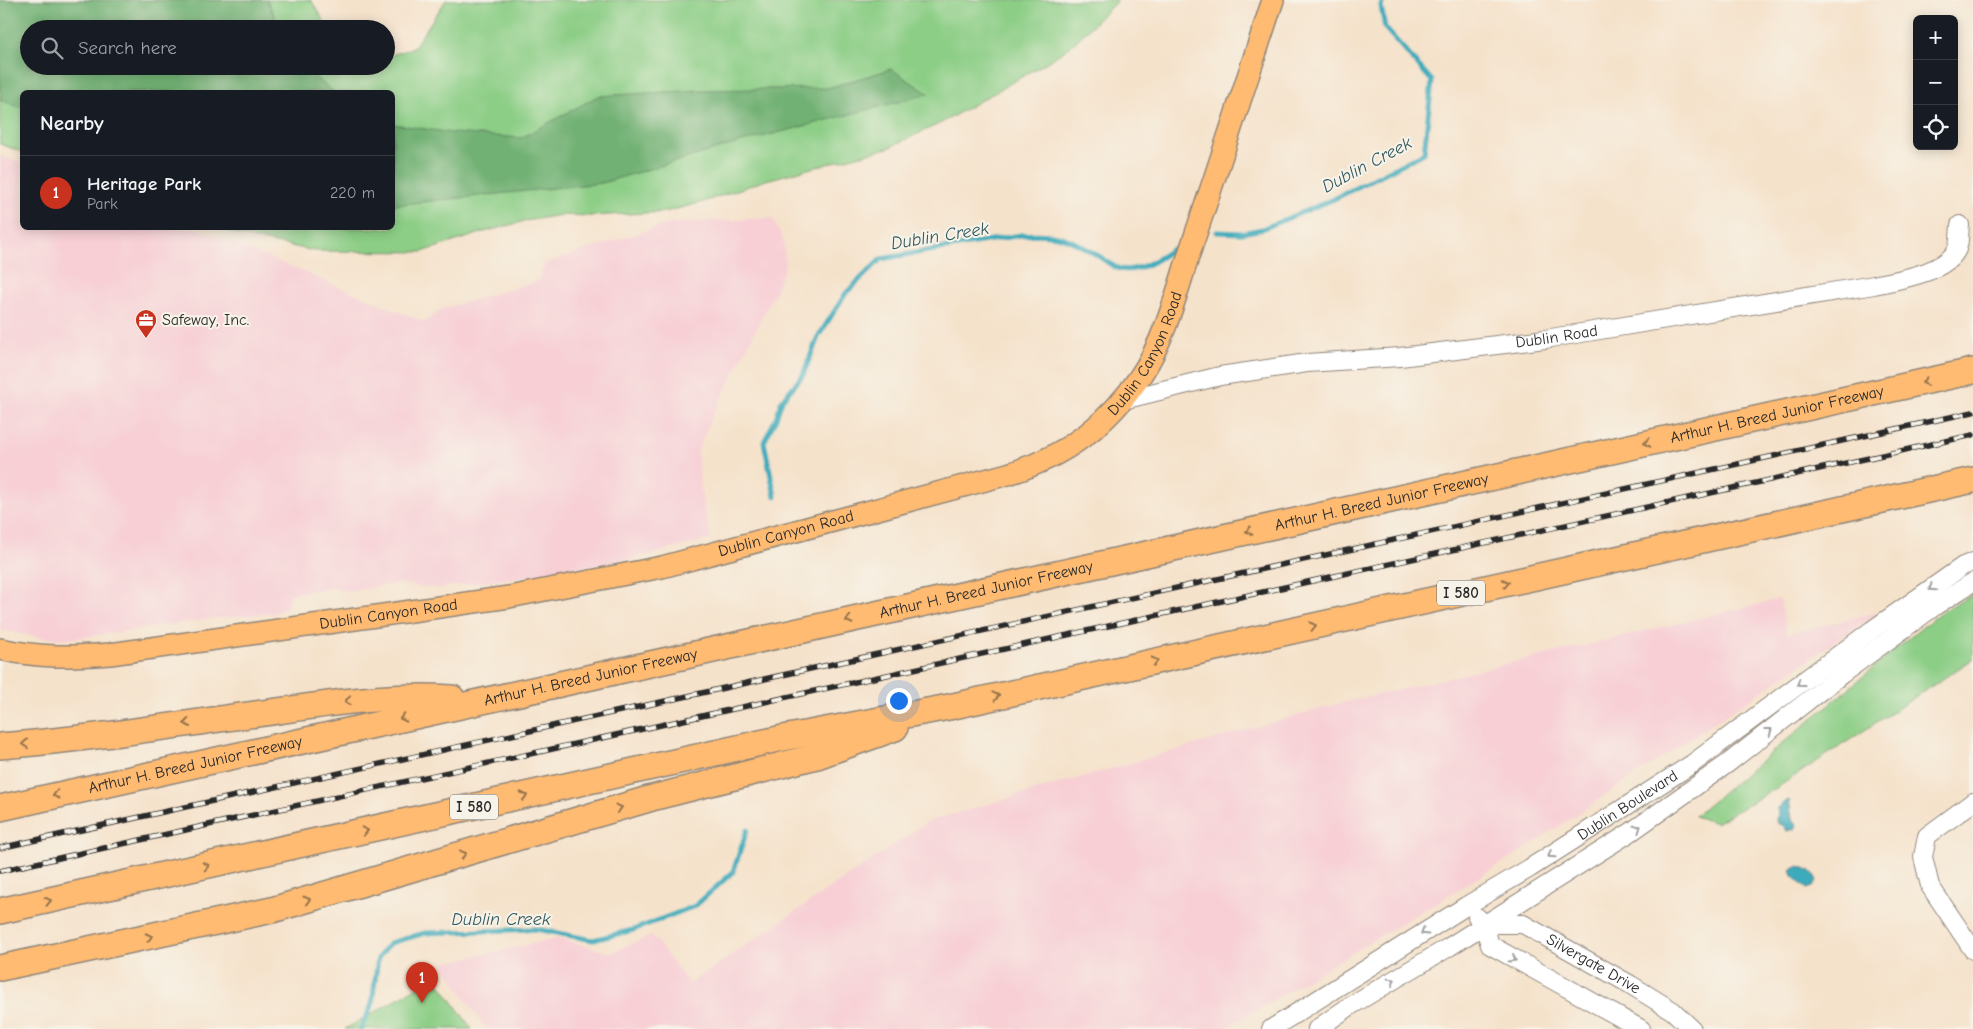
<!DOCTYPE html>
<html lang="en">
<head>
<meta charset="utf-8">
<style>
  :root { --surface:#171b24; --page:#242831; --text:#f1f3f6; --muted:#9ea1a6; --line:#363941; --accent:#c8321e }
  body { margin:0; font-family:"Comic Neue",sans-serif; background:var(--page); color:var(--text) }
  .controls { position:absolute; right:15px; top:15px; display:grid; overflow:hidden; border-radius:8px; box-shadow:0 2px 12px #0003 }
  .controls button { width:45px; height:45px; display:grid; place-items:center; padding:0; border:0; border-bottom:1px solid var(--line); background:var(--surface); color:var(--text); font:25px sans-serif }
  .you { position:absolute; left:898px; top:700px; width:18px; height:18px; margin:-12px; border:4px solid #fff; border-radius:50%; background:#1a73e8; box-shadow:0 0 0 8px #1a73e833 }
  .badge { display:grid; place-items:center; width:32px; height:32px; border-radius:50%; background:var(--accent); color:#fff; font-size:16px; font-weight:700 }
  .pin { position:absolute; translate:-50% -41px; filter:drop-shadow(0 1px 2px #0008) }
  .pin::after { content:''; position:absolute; top:26px; width:18px; height:15px; background:inherit; clip-path:polygon(0 0,100% 0,50% 100%) }
  .list { margin:0; padding:0; list-style:none }
  h2 { display:flex; justify-content:space-between; align-items:center; height:65px; margin:0; padding:0 20px; font-size:21px }
  h2 small { font-size:16px; font-weight:400; color:var(--muted) }
  .list li { display:grid; grid-template-columns:32px 1fr auto; gap:15px; align-items:center; box-sizing:border-box; height:75px; padding:0 20px; border-top:1px solid var(--line) }
  .list b { display:block; font-size:19px; white-space:nowrap }
  .list p { margin:0; font-size:16px; white-space:nowrap; color:var(--muted) }
  .list em { font-size:16px; font-style:normal; color:var(--muted) }
  .icon { flex:none; width:28px; height:28px; fill:none; stroke:currentColor; stroke-width:2; stroke-linecap:round; stroke-linejoin:round }
  .map { position:relative; flex:none; width:1973px; height:1029px; overflow:hidden }
  .search { position:absolute; background:var(--surface); box-shadow:0 2px 12px #0003; left:20px; top:20px; width:375px; height:55px; display:flex; align-items:center; gap:12px; box-sizing:border-box; padding:0 18px; border-radius:28px; color:var(--muted); font-size:19px }
  .panel { position:absolute; background:var(--surface); box-shadow:0 2px 12px #0003; left:20px; top:90px; width:375px; height:140px; border-radius:8px }
  .map>svg:first-child { display:block }
</style>
</head>
<body>
<div class="map">
<svg width="1973" height="1029" viewBox="0 0 1973 1029">
  <rect width="100%" height="100%" fill="#f7f3e8"/>
  <filter id="ink" filterUnits="userSpaceOnUse"><feTurbulence type="fractalNoise" baseFrequency=".02" numOctaves="2"/><feDisplacementMap in="SourceGraphic" scale="10" xChannelSelector="R" yChannelSelector="G"/><feConvolveMatrix kernelMatrix="1 2 1 2 8 2 1 2 1" color-interpolation-filters="sRGB"/></filter>
  <filter id="wash" filterUnits="userSpaceOnUse"><feTurbulence type="fractalNoise" baseFrequency=".0096" numOctaves="4" result="noise"/><feDisplacementMap in="SourceGraphic" scale="20" xChannelSelector="R" yChannelSelector="G"/><feGaussianBlur stdDeviation="1.12" result="paint"/><feColorMatrix in="noise" values="0 0 0 0 0 0 0 0 0 0 0 0 0 0 0 0 0 1.4 0 .05"/><feComposite in="paint" operator="in"/></filter>
  <g filter="url(#wash)">
    <rect width="100%" height="100%" fill="#f5e2cb"/>
    <g fill="#f7cfd5">
      <path d="M 0,156 L 22,162 L 22,228 L 197,228 L 424,322 L 442,309 L 538,281 L 545,263 L 671,223 L 773,218 L 784,243 L 785,266 L 775,292 L 709,422 L 697,454 L 702,500 L 711,539 L 631,559 L 572,570 L 439,588 L 421,587 L 401,583 L 351,591 L 340,590 L 334,587 L 290,594 L 285,608 L 274,613 L 216,618 L 69,639 L 43,638 L 0,630 Z"/>
      <path d="M 1780,599 L 1787,634 L 1881,611 L 1525,849 L 1225,1029 L 486,1029 L 442,963 L 559,938 L 611,953 L 652,935 L 689,984 L 929,821 L 1330,706 Z"/>
    </g>
    <g fill="#8cce86" stroke="#5c7c58">
      <path d="M 0,0 L 311,0 L 329,29 L 29,29 L 29,66 L 352,66 L 353,68 L 386,66 L 386,57 L 414,47 L 446,0 L 1118,0 L 1070,47 L 1044,64 L 943,122 L 888,148 L 766,180 L 703,202 L 665,212 L 590,216 L 561,215 L 525,221 L 484,232 L 422,252 L 315,251 L 237,235 L 217,228 L 392,228 L 392,92 L 22,92 L 22,152 L 0,144 Z"/>
      <path d="M 1973,595 L 1973,659 L 1778,787 L 1716,823 L 1695,816 L 1942,611 Z"/>
      <path d="M 435,977 L 472,1029 L 345,1029 Z"/>
    </g>
    <g fill="#71b173" stroke="#4e6e4f">
      <path d="M 0,0 L 267,0 L 281,29 L 29,29 L 29,66 L 300,66 L 334,92 L 22,92 L 22,108 L 0,100 Z"/>
      <path d="M 891,69 L 929,94 L 738,143 L 602,183 L 393,205 L 393,124 L 452,133 L 521,138 L 598,96 L 699,90 L 827,88 Z"/>
    </g>
    <g fill="#3eabbc" stroke="#346b74">
      <path d="M 1789,800 L 1792,819 L 1797,825 L 1795,829 L 1787,831 L 1784,826 L 1777,823 L 1776,819 L 1778,814 L 1778,808 L 1784,802 Z"/>
      <path d="M 1799,866 C 1809,869 1814,871 1817,882 L 1813,887 L 1807,889 L 1794,878 L 1791,870 Z"/>
    </g>
    <g fill="none" stroke-linecap="round" stroke-linejoin="round">
      <g stroke="#3eabbc" stroke-width="5">
        <path d="M 1217,232 L 1242,233 L 1262,229 L 1332,200 L 1424,153 L 1432,81 L 1385,28 L 1381,6 L 1383,0"/>
        <path d="M 775,496 L 764,442 L 776,418 L 782,400 L 803,375 L 818,337 L 846,293 L 881,259 L 1021,235 C 1056,232 1068,237 1097,255 C 1104,259 1112,267 1120,269 C 1139,273 1158,259 1173,249"/>
        <path d="M 361,1029 L 372,1004 L 378,958 L 390,943 L 425,933 L 536,929 L 593,940 L 633,930 L 695,906 L 733,872 L 747,830"/>
      </g>
    </g>
  </g>
  <g filter="url(#ink)">
    <g fill="none" stroke-linecap="round" stroke-linejoin="round">
      <g stroke="#90867b" stroke-width="20">
        <g id="minor">
          <path id="s1" d="M 1123,400 L 1220,376 L 1307,363 L 1400,357 L 1545,339 L 1874,285 C 1897,280 1946,273 1957,249 C 1960,242 1959,232 1960,225"/>
          <path d="M 1973,802 L 1927,836 L 1923,857 L 1930,886 L 1973,950"/>
          <path d="M 1477,917 L 1484,924 L 1490,945 L 1641,1029"/>
          <path id="s2" d="M 1485,924 L 1523,924 L 1631,985 L 1673,1011 L 1692,1029"/>
          <path id="s3" d="M 1271,1029 L 1466,906 L 1530,868 L 1692,764 L 1872,630 L 1963,566 L 1973,562"/>
          <path d="M 1317,1029 L 1350,1006 L 1449,947 L 1631,832 L 1727,764 L 1842,674 L 1935,606 L 1973,582"/>
        </g>
      </g>
      <g stroke="#90867b" stroke-width="24">
        <g id="major">
          <path id="s4" d="M 0,649 C 41,658 69,657 110,654 L 509,597 L 662,567 L 1008,474 C 1064,457 1109,424 1141,375 C 1166,338 1178,287 1192,245 C 1220,163 1246,82 1273,0"/>
        </g>
      </g>
      <g stroke="#90867b" stroke-width="28">
        <g id="highway">
          <path d="M 0,746 C 90,739 181,724 271,712 C 331,703 391,694 452,698"/>
          <path id="s5" d="M 0,808 L 1973,371"/>
          <path d="M 0,911 L 783,738 L 949,707 L 1973,480"/>
          <path d="M 0,968 L 272,910 L 652,798 L 817,756 L 895,728"/>
        </g>
      </g>
      <use href="#minor" stroke="#fff" stroke-width="18"/>
      <use href="#major" stroke="#ffbb71" stroke-width="21"/>
      <use href="#highway" stroke="#ffbb71" stroke-width="25"/>
      <g stroke="#2b2b2b" stroke-width="5.5">
        <g id="rail">
          <path d="M 0,848 L 1973,412"/>
          <path d="M 0,871 L 1973,435"/>
        </g>
      </g>
      <use href="#rail" stroke="#f7f3e8" stroke-width="4" stroke-dasharray="11" stroke-linecap="butt"/>
    </g>
    <defs><path id="oneway-chevron" d="M-2-3.5L2.5 0L-2 3.5" fill="none" stroke-width="1.6" stroke-linecap="round" stroke-linejoin="round" transform="scale(1.25)"/></defs>
    <g stroke="#95734e">
      <use href="#oneway-chevron" transform="translate(1925 382) rotate(168)"/>
      <use href="#oneway-chevron" transform="translate(1647 443) rotate(168)"/>
      <use href="#oneway-chevron" transform="translate(1249 531) rotate(168)"/>
      <use href="#oneway-chevron" transform="translate(1506 583) rotate(-12)"/>
      <use href="#oneway-chevron" transform="translate(849 620) rotate(168)"/>
      <use href="#oneway-chevron" transform="translate(1313 626) rotate(-12)"/>
      <use href="#oneway-chevron" transform="translate(1155 661) rotate(-13)"/>
      <use href="#oneway-chevron" transform="translate(996 696) rotate(-13)"/>
      <use href="#oneway-chevron" transform="translate(348 701) rotate(174)"/>
      <use href="#oneway-chevron" transform="translate(403 718) rotate(167)"/>
      <use href="#oneway-chevron" transform="translate(187 723) rotate(172)"/>
      <use href="#oneway-chevron" transform="translate(25 744) rotate(175)"/>
      <use href="#oneway-chevron" transform="translate(56 795) rotate(167)"/>
      <use href="#oneway-chevron" transform="translate(524 796) rotate(-12)"/>
      <use href="#oneway-chevron" transform="translate(619 808) rotate(-16)"/>
      <use href="#oneway-chevron" transform="translate(365 831) rotate(-12)"/>
      <use href="#oneway-chevron" transform="translate(463 854) rotate(-16)"/>
      <use href="#oneway-chevron" transform="translate(206 866) rotate(-12)"/>
      <use href="#oneway-chevron" transform="translate(307 900) rotate(-16)"/>
      <use href="#oneway-chevron" transform="translate(48 901) rotate(-12)"/>
      <use href="#oneway-chevron" transform="translate(149 937) rotate(-12)"/>
    </g>
    <g stroke="#a0a0a0">
      <use href="#oneway-chevron" transform="translate(1932 588) rotate(145)"/>
      <use href="#oneway-chevron" transform="translate(1800 683) rotate(144)"/>
      <use href="#oneway-chevron" transform="translate(1769 731) rotate(-38)"/>
      <use href="#oneway-chevron" transform="translate(1638 828) rotate(-35)"/>
      <use href="#oneway-chevron" transform="translate(1551 855) rotate(147)"/>
      <use href="#oneway-chevron" transform="translate(1424 932) rotate(148)"/>
      <use href="#oneway-chevron" transform="translate(1513 959) rotate(30)"/>
      <use href="#oneway-chevron" transform="translate(1392 981) rotate(-31)"/>
    </g>
  </g>
  <defs>
    <g id="office-pin" transform="scale(1.125)"><path d="M0 17L-7.5 6A9.5 9.5 0 1 1 7.5 6Z" fill="#c8321e" stroke="#f7f3e8"/><path d="M-6-3h4V-5.5h4V-3h4V5H-6ZM-1-4.5V-3h2v-1.5ZM-6 0V1H6V0Z" fill="#fff"/></g>
  </defs>
  <g fill-rule="evenodd">
    <use href="#office-pin" x="146" y="320"/>
  </g>
  <g text-anchor="middle" dominant-baseline="central" stroke-width="4" stroke-linejoin="round" paint-order="stroke">
    <g fill="#f7f3e8" stroke="#686764" stroke-width="1">
      <rect x="1437" y="580.5" width="48" height="25" rx="4"/>
      <rect x="450" y="794.5" width="48" height="25" rx="4"/>
    </g>
    <g font-size="15" font-weight="bold" fill="#2b2b2b">
      <text x="1461" y="593">I 580</text>
      <text x="474" y="807">I 580</text>
    </g>
    <g font-size="16" fill="#2b2b2b" stroke="#f7f3e8" text-anchor="start">
      <text x="162" y="320">Safeway, Inc.</text>
    </g>
    <g font-size="16" fill="#2b2b2b" stroke="#f7f3e8">
      <text stroke="none"><textPath href="#s1" startOffset="439">Dublin Road</textPath></text>
      <text stroke="none"><textPath href="#s4" startOffset="1218">Dublin Canyon Road</textPath></text>
      <text stroke="none"><textPath href="#s5" startOffset="1820">Arthur H. Breed Junior Freeway</textPath></text>
      <text stroke="none"><textPath href="#s5" startOffset="1415">Arthur H. Breed Junior Freeway</textPath></text>
      <text stroke="none"><textPath href="#s4" startOffset="798">Dublin Canyon Road</textPath></text>
      <text stroke="none"><textPath href="#s5" startOffset="1010">Arthur H. Breed Junior Freeway</textPath></text>
      <text stroke="none"><textPath href="#s4" startOffset="392">Dublin Canyon Road</textPath></text>
      <text stroke="none"><textPath href="#s5" startOffset="605">Arthur H. Breed Junior Freeway</textPath></text>
      <text stroke="none"><textPath href="#s5" startOffset="200">Arthur H. Breed Junior Freeway</textPath></text>
      <text stroke="none"><textPath href="#s3" startOffset="421">Dublin Boulevard</textPath></text>
      <text stroke="none"><textPath href="#s2" startOffset="119">Silvergate Drive</textPath></text>
    </g>
    <g font-size="18" font-style="italic" fill="#32585e" stroke="#f7f3e8">
      <text transform="translate(1367 165) rotate(-28)">Dublin Creek</text>
      <text transform="translate(940 236) rotate(-9)">Dublin Creek</text>
      <text x="501" y="919">Dublin Creek</text>
    </g>
  </g>
</svg>
<div class="controls">
<button>+</button>
<button>−</button>
<button><svg class="icon" aria-label="locate" viewBox="0 0 24 24"><circle cx="12" cy="12" r="6"/><path d="M12 2v4M12 18v4M2 12h4M18 12h4"/></svg></button>
</div>
<div class="you"></div>
<div class="pin badge" style="left:422px;top:1003px">1</div>
<div class="search"><svg class="icon" aria-label="search" viewBox="0 0 24 24"><circle cx="10" cy="10" r="6"/><path d="M15 15l6 6"/></svg>Search here</div>
<section class="panel">
<h2>Nearby<small></small></h2>
<ul class="list">
<li><span class="badge">1</span><div><b>Heritage Park</b><p>Park</p></div><em>220 m</em></li>
</ul>
</section>
</div>
</body>
</html>
